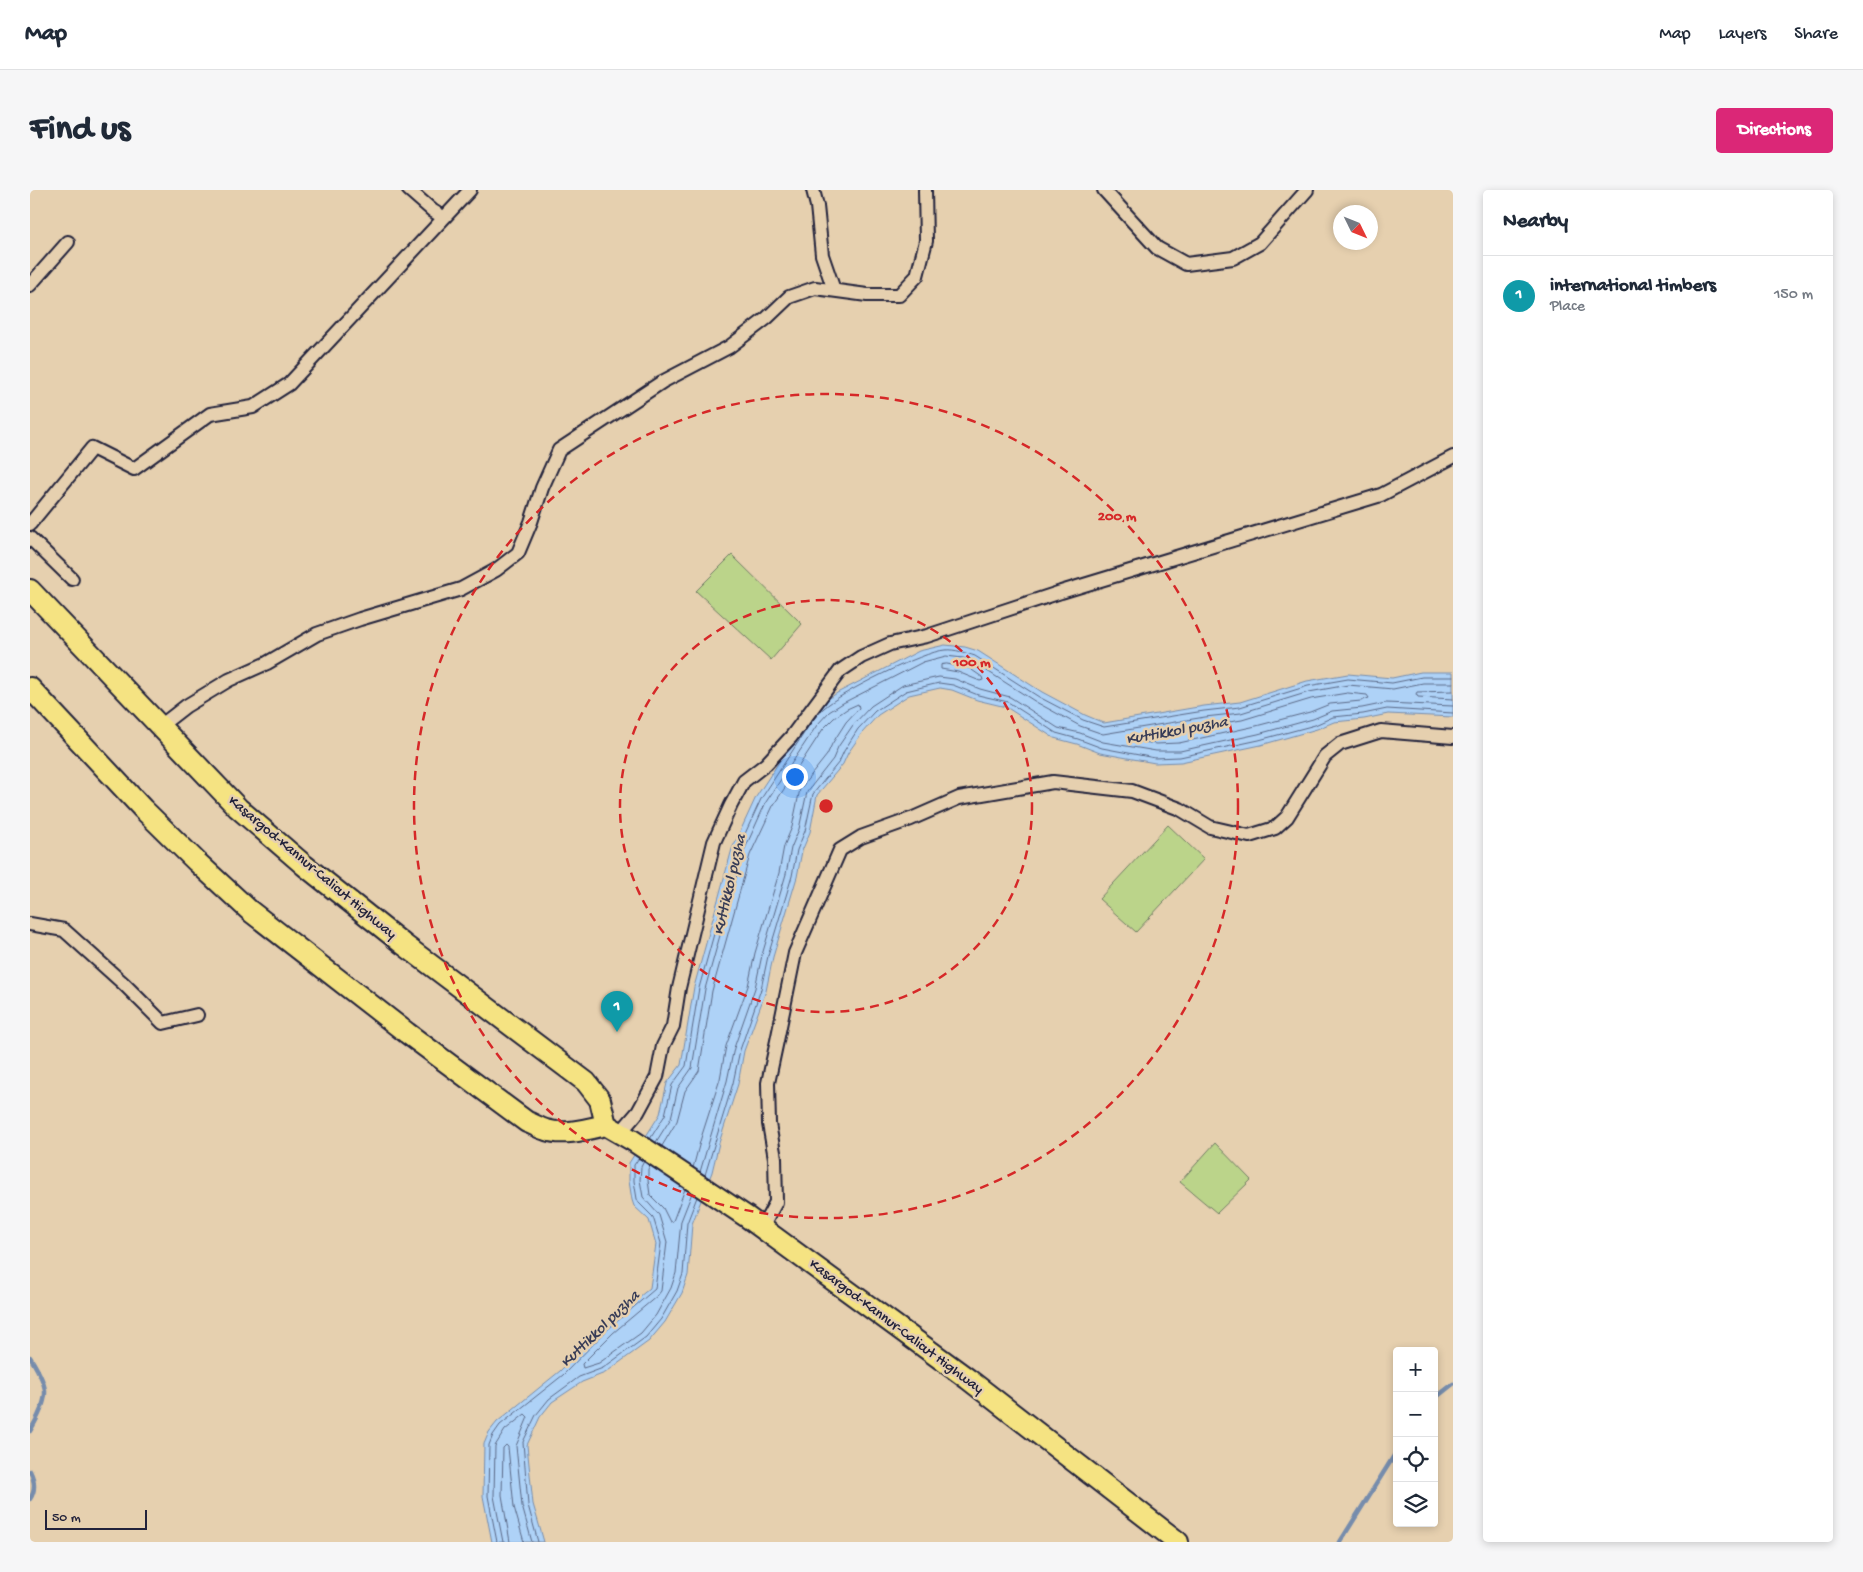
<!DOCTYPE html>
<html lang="en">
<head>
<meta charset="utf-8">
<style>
  :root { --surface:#fff; --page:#f6f6f7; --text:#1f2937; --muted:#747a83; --line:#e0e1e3; --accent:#db2777 }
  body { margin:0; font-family:"Gochi Hand",sans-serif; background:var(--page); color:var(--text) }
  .controls { position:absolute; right:15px; bottom:15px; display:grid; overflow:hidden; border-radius:5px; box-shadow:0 2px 8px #0003 }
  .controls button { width:45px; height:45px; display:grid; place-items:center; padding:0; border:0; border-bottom:1px solid var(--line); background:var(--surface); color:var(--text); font:25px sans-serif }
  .compass { position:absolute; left:1303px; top:15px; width:45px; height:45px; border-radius:50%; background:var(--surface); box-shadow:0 2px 8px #0003; rotate:133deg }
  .scale { position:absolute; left:15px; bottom:12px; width:102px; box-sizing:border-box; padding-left:5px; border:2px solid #22223b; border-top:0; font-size:14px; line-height:18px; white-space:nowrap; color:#22223b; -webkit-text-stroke:4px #e6d0af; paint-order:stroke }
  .you { position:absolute; left:764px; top:586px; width:18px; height:18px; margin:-12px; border:4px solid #fff; border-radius:50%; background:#1a73e8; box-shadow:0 0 0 8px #1a73e833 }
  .badge { display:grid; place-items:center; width:32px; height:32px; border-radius:50%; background:var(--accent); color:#fff; font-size:16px; font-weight:700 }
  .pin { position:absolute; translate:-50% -41px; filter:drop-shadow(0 1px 2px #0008) }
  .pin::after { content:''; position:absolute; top:26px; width:18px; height:15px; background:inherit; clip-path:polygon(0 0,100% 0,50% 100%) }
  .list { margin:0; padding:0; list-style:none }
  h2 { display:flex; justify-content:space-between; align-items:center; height:65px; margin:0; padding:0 20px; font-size:21px }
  h2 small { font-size:16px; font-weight:400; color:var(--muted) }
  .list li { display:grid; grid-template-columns:32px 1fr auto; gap:15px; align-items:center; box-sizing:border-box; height:80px; padding:0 20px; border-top:1px solid var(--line) }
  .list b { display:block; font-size:19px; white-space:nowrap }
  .list p { margin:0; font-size:16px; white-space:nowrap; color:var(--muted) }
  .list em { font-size:16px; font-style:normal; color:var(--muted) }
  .icon { flex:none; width:28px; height:28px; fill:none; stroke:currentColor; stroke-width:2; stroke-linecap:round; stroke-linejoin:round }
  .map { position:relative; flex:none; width:1423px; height:1352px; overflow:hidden; border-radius:5px }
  header { display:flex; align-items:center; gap:30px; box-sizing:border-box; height:70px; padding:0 25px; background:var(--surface); border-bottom:1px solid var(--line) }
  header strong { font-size:24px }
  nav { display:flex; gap:28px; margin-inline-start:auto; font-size:18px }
  .intro { display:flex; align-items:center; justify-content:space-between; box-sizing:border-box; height:120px; padding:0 30px }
  h1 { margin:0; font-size:35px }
  .button { padding:12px 22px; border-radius:5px; background:var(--accent); color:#fff; font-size:18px; font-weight:700 }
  main { display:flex; gap:30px; padding:0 30px }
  aside { flex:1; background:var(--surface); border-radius:5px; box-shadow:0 2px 8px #0003 }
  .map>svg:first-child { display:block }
</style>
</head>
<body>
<header>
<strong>Map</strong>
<nav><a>Map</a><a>Layers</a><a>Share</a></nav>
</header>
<div class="intro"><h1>Find us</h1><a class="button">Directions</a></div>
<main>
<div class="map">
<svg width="1423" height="1352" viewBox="0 0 1423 1352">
  <rect width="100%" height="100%" fill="#e6d0af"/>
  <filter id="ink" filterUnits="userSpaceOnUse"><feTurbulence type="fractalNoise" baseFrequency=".02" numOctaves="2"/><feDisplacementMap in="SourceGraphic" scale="10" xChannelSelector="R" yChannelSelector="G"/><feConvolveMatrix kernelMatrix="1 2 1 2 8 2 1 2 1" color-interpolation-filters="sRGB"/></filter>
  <g filter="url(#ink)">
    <g fill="#bbd48a" stroke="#6e7b62">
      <path d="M 702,365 L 772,434 L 741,470 L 666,401 Z"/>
      <path d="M 1138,635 L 1174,669 L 1106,742 L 1069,709 Z"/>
      <path d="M 1185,953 L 1221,990 L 1187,1023 L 1150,992 Z"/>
    </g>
    <path fill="#aed2f7" stroke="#768cac" d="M 915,455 L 935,457 L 948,461 L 1012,502 L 1055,525 L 1074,533 L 1174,516 L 1210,512 L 1277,491 L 1318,484 L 1362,488 L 1391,482 L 1423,482 L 1423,527 L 1358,524 L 1334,529 L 1304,532 L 1287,539 L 1231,555 L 1151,572 L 1125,573 L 1070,563 L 1047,554 L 1024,548 L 976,517 L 947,510 L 922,500 L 910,498 L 879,505 L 848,525 L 832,543 L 818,563 L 813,574 L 787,605 L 780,642 L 772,661 L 767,687 L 743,767 L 736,801 L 714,861 L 708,894 L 689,953 L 682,982 L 662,1034 L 658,1085 L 652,1103 L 635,1132 L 619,1151 L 575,1183 L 552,1192 L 522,1212 L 510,1227 L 497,1255 L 503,1314 L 514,1352 L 462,1352 L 453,1306 L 454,1254 L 459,1242 L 467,1232 L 530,1181 L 575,1135 L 620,1098 L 626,1054 L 619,1030 L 604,1016 L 602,1010 L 599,991 L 599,973 L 630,924 L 637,893 L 651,875 L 664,797 L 702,659 L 726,607 L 778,528 L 791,514 L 807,503 L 889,461 Z"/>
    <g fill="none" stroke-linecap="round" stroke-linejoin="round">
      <g stroke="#5a6886" stroke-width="1">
        <path d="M 917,474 L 939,478 L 952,487 L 953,490 L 950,491 L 928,482 L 911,479 L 911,475 Z"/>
        <path d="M 1423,501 L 1387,502 L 1386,504 L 1388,507 L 1423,509"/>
        <path d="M 1318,503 L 1337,505 L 1339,508 L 1331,511 L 1300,514 L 1280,522 L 1226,536 L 1149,553 L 1126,554 L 1108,551 L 1107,549 L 1109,546 L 1212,530 L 1281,509 Z"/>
        <path d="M 784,529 C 787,525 790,521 794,518 C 810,503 894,461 915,460 C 925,459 936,463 945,466 L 1009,507 L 1053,530 L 1074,537 L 1174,521 L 1210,517 L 1278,496 L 1318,489 L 1362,493 L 1392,487 L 1423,487"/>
        <path d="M 620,949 L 635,925 L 642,895 L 656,876 L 669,798 L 707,661 L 731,609 L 780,534"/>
        <path d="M 626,952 L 641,928 L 648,898 L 662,878 L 675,799 L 713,663 L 736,612 L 787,535 L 799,522 L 813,513 L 893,472 L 916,466 L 933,468 L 943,472 L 1006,512 L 1050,536 L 1073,544 L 1175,527 L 1211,523 L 1279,502 L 1318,495 L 1363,499 L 1393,493 L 1423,493"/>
        <path d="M 632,956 L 647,931 L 655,901 L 669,881 L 682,801 L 720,665 L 743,616 L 793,539 L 804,528 L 817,519 L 828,514 L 829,518 L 816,532 L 802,554 L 797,565 L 770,599 L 762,637 L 754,656 L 749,683 L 725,763 L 718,796 L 696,856 L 690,889 L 671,948 L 663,978"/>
        <path d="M 614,971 L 611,977 L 610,990 L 613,1007 L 629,1025 L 637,1052 L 631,1101 L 627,1106 L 583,1143 L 552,1174 L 553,1178 L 569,1173 L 611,1143 L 626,1125 L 641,1098 L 646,1083 L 651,1031 L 662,1003"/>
        <path d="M 620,976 L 618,979 L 618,990 L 620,1005 L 633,1018 L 640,1032 L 643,1031 L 655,999"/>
        <path d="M 670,982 L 697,891 L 704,858 L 725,798 L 732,765 L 756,684 L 761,658 L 769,639 L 777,602 L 803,569 L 808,557 L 823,535 L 841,516 L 873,495 L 909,487 L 925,489 L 950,499 L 980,507 L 1028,538 L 1050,543 L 1073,552 L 1126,561 L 1150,561 L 1228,544 L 1283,529 L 1302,521 L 1332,518 L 1356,513 L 1423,516"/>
        <path d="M 675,985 L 703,893 L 710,860 L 731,799 L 738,766 L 762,686 L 767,660 L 775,641 L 783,604 L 809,572 L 814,561 L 828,539 L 845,521 L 876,501 L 909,493 L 923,495 L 948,505 L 978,512 L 1026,543 L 1048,549 L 1072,558 L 1125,568 L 1150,567 L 1229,550 L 1285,535 L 1303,527 L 1333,524 L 1357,519 L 1423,523"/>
        <path d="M 467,1352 L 458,1306 L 459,1255 L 463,1245 L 470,1235 L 533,1185 L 578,1139 L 625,1099 L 631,1053 L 623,1027 L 609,1013 L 607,1009 L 604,991 L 604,975 L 609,968"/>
        <path d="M 473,1352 L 464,1306 L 465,1256 L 475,1240 L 495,1224 L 498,1227 L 486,1256 L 492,1316 L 502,1352"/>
        <path d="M 480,1352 L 472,1305 L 473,1258 L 476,1255 L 478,1257 L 484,1317 L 494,1352"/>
        <path d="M 508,1352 L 498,1315 L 493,1252 L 506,1225 L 519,1209 L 549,1187 L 573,1178 L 616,1147 L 631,1129 L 647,1101 L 653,1084 L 657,1033 L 667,1007"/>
      </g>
      <g stroke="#768cac" stroke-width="4.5">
        <path d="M 0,1167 C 5,1175 16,1194 15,1204 C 14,1216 6,1231 0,1241"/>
        <path d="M 1404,1209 L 1423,1194"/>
        <path d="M 0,1281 C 5,1291 6,1300 0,1309"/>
        <path d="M 1310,1352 L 1367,1261"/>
      </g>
      <g stroke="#22223b" stroke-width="16">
        <g id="minor">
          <path d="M 379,0 L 403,21 L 413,27"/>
          <path d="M 783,0 L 787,16 L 792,65 L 804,100"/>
          <path d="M 1074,0 L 1127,58 L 1156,74 L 1203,68 L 1230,53 L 1277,0"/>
          <path d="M 0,95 L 38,52"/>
          <path d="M 0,334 L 62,258 L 104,279 L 180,224 L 223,217 L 259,194 L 440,0"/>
          <path d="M 0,348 L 42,389"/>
          <path d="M 129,537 L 156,516 L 199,490 L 237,473 L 287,444 L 330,429 L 431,399 L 466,380 L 488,363 L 501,332 L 512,298 L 529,260 L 632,192 L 699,157 L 737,128 L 759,107 L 785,98 L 837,105 L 869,105 L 887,86 L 896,51 L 895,0"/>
          <path d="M 0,734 L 34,740 L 94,794 L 133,833 L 167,825"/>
          <path d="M 590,943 L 608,922 L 627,887 L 633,856 L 643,836 L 649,798 L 684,652 L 701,615 L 714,591 L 736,574 L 761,547 L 810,481 L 831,467 L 860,454 L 897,446 L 1031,402 L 1351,305 L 1423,267"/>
          <path d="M 732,1038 L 746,1012 L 745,968 L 739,934 L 738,893 L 748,846 L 765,763 L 810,660 L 831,647 L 881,629 L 929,608 L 1023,592 L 1102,601 L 1150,619 L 1180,637 L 1219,646 L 1245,638 L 1257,627 L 1295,566 L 1310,554 L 1351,541 L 1423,547"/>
        </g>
      </g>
      <g stroke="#22223b" stroke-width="24">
        <g id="trunk">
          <path d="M 0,400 L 208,618 L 274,675 L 373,754 L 556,892 L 570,910 L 576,935"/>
          <path d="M 0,498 L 113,619 L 167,672 L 220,721 L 377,843 L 497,932 C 503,934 509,938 516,940 C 534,946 558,939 576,935 L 602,950 L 717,1027 L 938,1189 L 1148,1352"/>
        </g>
      </g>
      <use href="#minor" stroke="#e6d0af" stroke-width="12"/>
      <use href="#trunk" stroke="#f5e382" stroke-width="20"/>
    </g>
  </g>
  <g fill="none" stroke="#d62828" stroke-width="2.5" stroke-dasharray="9 6">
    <circle cx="796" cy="616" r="206"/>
    <circle cx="796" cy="616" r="412"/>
  </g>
  <g text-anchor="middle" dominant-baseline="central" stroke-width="5" stroke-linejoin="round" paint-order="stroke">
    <g font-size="15" fill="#22223b" stroke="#e6d0af">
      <text transform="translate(282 678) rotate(40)">Kasargod-Kannur-Calicut Highway</text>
      <text transform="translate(866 1137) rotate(37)">Kasargod-Kannur-Calicut Highway</text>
    </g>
    <g font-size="16" font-style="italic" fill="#373c57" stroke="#e6d0af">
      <text transform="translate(1147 542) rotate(-10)">Kuttikkol puzha</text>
      <text transform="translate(701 695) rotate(-77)">Kuttikkol puzha</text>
      <text transform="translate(571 1140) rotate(-44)">Kuttikkol puzha</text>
    </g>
  </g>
  <circle cx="796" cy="616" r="8" fill="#d62828" stroke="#e6d0af" stroke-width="2.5"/>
  <g font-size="15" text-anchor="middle" font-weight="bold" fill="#d62828" stroke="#e6d0af" stroke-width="5" stroke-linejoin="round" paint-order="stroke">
    <text x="1087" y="330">200 m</text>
    <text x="942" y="476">100 m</text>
  </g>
</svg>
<div class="controls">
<button>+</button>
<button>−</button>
<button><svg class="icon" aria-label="locate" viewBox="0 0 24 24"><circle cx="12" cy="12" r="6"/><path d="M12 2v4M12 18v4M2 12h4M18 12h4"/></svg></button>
<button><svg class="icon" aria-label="layers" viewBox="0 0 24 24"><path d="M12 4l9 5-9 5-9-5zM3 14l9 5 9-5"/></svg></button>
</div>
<svg class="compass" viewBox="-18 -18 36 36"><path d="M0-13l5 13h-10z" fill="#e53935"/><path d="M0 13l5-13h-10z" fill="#747a83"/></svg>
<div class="scale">50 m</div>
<div class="you"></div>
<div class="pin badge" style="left:587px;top:842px;background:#0f9aa8">1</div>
</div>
<aside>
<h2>Nearby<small></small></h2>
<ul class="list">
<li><span class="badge" style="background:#0f9aa8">1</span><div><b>international timbers</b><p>Place</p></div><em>150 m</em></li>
</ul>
</aside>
</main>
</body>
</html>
